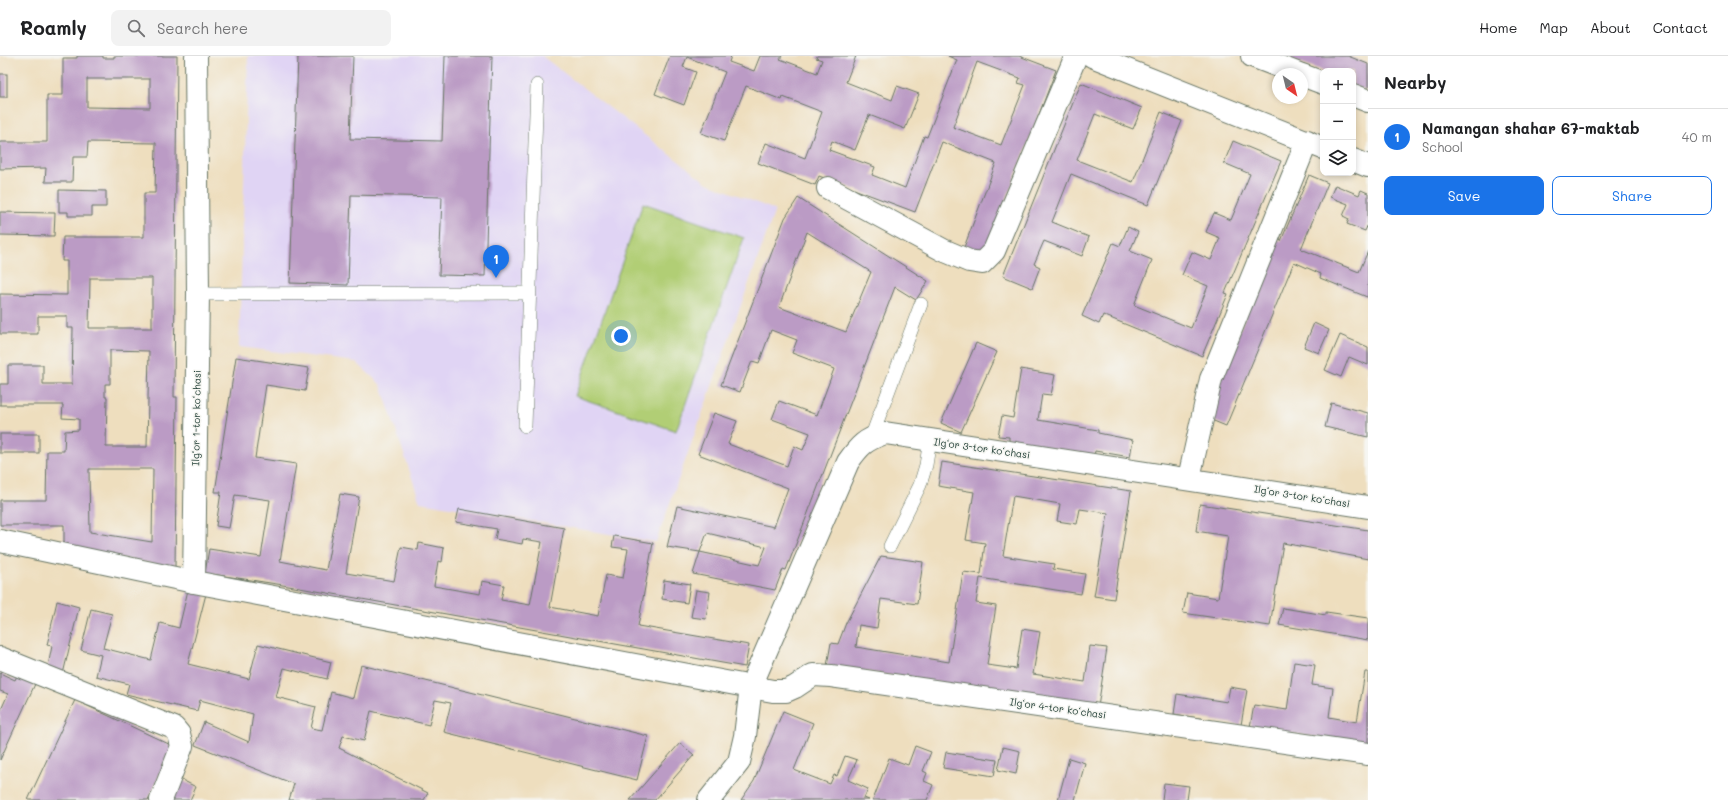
<!DOCTYPE html>
<html lang="en">
<head>
<meta charset="utf-8">
<style>
  :root { --surface:#fff; --page:#f2f2f2; --text:#202124; --muted:#757577; --line:#e0e0e0; --accent:#1a73e8 }
  body { margin:0; font-family:Mali,sans-serif; background:var(--page); color:var(--text) }
  .controls { position:absolute; right:12px; top:12px; display:grid; overflow:hidden; border-radius:8px; box-shadow:0 2px 6px #0003 }
  .controls button { width:36px; height:36px; display:grid; place-items:center; padding:0; border:0; border-bottom:1px solid var(--line); background:var(--surface); color:var(--text); font:20px sans-serif }
  .compass { position:absolute; left:1272px; top:12px; width:36px; height:36px; border-radius:50%; background:var(--surface); box-shadow:0 2px 6px #0003; rotate:145deg }
  .you { position:absolute; left:621px; top:280px; width:14px; height:14px; margin:-10px; border:3px solid #fff; border-radius:50%; background:#1a73e8; box-shadow:0 0 0 6px #1a73e833 }
  .badge { display:grid; place-items:center; width:26px; height:26px; border-radius:50%; background:var(--accent); color:#fff; font-size:13px; font-weight:700 }
  .pin { position:absolute; translate:-50% -33px; filter:drop-shadow(0 1px 2px #0008) }
  .pin::after { content:''; position:absolute; top:21px; width:14px; height:12px; background:inherit; clip-path:polygon(0 0,100% 0,50% 100%) }
  .list { margin:0; padding:0; list-style:none }
  h2 { display:flex; justify-content:space-between; align-items:center; height:52px; margin:0; padding:0 16px; font-size:17px }
  h2 small { font-size:13px; font-weight:400; color:var(--muted) }
  .list li { display:grid; grid-template-columns:26px 1fr auto; gap:12px; align-items:center; box-sizing:border-box; height:56px; padding:0 16px; border-top:1px solid var(--line) }
  .list b { display:block; font-size:15px; white-space:nowrap }
  .list p { margin:0; font-size:13px; white-space:nowrap; color:var(--muted) }
  .list em { font-size:13px; font-style:normal; color:var(--muted) }
  .actions { display:flex; gap:8px; padding:12px 16px }
  .actions a { flex:1; padding:9px 0; border:1px solid var(--accent); border-radius:8px; text-align:center; font-size:14px; color:var(--accent) }
  .actions .main { background:var(--accent); color:#fff }
  .icon { flex:none; width:22px; height:22px; fill:none; stroke:currentColor; stroke-width:2; stroke-linecap:round; stroke-linejoin:round }
  .map { position:relative; flex:none; width:1368px; height:744px; overflow:hidden }
  header { display:flex; align-items:center; gap:24px; box-sizing:border-box; height:56px; padding:0 20px; background:var(--surface); border-bottom:1px solid var(--line) }
  header strong { font-size:19px }
  nav { display:flex; gap:22px; margin-inline-start:auto; font-size:14px }
  .search { width:280px; height:36px; background:var(--page); display:flex; align-items:center; gap:10px; box-sizing:border-box; padding:0 14px; border-radius:8px; color:var(--muted); font-size:15px }
  main { display:flex }
  aside { flex:1; background:var(--surface) }
  .map>svg:first-child { display:block }
</style>
</head>
<body>
<header>
<strong>Roamly</strong>
<div class="search"><svg class="icon" aria-label="search" viewBox="0 0 24 24"><circle cx="10" cy="10" r="6"/><path d="M15 15l6 6"/></svg>Search here</div>
<nav><a>Home</a><a>Map</a><a>About</a><a>Contact</a></nav>
</header>
<main>
<div class="map">
<svg width="1368" height="744" viewBox="0 0 1368 744">
  <rect width="100%" height="100%" fill="#f6f6f2"/>
  <filter id="ink" filterUnits="userSpaceOnUse"><feTurbulence type="fractalNoise" baseFrequency=".025" numOctaves="2"/><feDisplacementMap in="SourceGraphic" scale="8" xChannelSelector="R" yChannelSelector="G"/><feConvolveMatrix kernelMatrix="1 2 1 2 8 2 1 2 1" color-interpolation-filters="sRGB"/></filter>
  <filter id="wash" filterUnits="userSpaceOnUse"><feTurbulence type="fractalNoise" baseFrequency=".012" numOctaves="4" result="noise"/><feDisplacementMap in="SourceGraphic" scale="16" xChannelSelector="R" yChannelSelector="G"/><feGaussianBlur stdDeviation="0.9" result="paint"/><feColorMatrix in="noise" values="0 0 0 0 0 0 0 0 0 0 0 0 0 0 0 0 0 1.4 0 .05"/><feComposite in="paint" operator="in"/></filter>
  <g filter="url(#wash)">
    <rect width="100%" height="100%" fill="#eedebe"/>
    <path fill="#e0d4f4" d="M 248,0 L 542,0 L 707,127 L 775,154 L 656,486 L 420,446 L 381,329 L 356,306 L 239,291 Z"/>
    <path fill="#b1ce74" stroke="#688654" d="M 643,147 L 744,182 L 676,375 L 575,340 Z"/>
    <g id="blocks">
      <g fill="#bb9bc5" fill-rule="evenodd">
        <path d="M 77,0 L 103,0 L 103,2 L 114,2 L 114,0 L 177,0 L 174,341 L 177,341 L 175,512 L 64,492 L 64,469 L 0,469 L 0,444 L 46,444 L 47,395 L 64,395 L 65,375 L 79,374 L 79,363 L 62,362 L 63,349 L 0,349 L 0,328 L 8,328 L 8,309 L 43,309 L 43,328 L 72,328 L 73,272 L 67,272 L 67,260 L 38,260 L 38,278 L 0,278 L 0,238 L 67,239 L 67,205 L 62,205 L 63,181 L 144,181 L 144,137 L 155,137 L 156,87 L 88,86 L 87,101 L 73,101 L 72,126 L 45,126 L 46,112 L 0,113 L 0,86 L 47,86 L 47,39 L 63,39 L 63,2 L 77,2 ZM 87,23 L 150,23 L 150,52 L 87,51 ZM 90,222 L 152,222 L 152,272 L 89,272 ZM 110,294 L 149,295 L 147,391 L 106,391 L 107,341 L 105,341 L 105,328 L 110,328 ZM 89,413 L 153,413 L 152,486 L 90,476 Z"/>
        <path d="M 298,0 L 353,0 L 350,83 L 442,85 L 445,0 L 492,0 L 485,220 L 439,219 L 442,141 L 351,139 L 348,229 L 290,227 Z"/>
        <path d="M 670,0 L 731,0 L 729,6 L 754,15 L 760,0 L 782,0 L 780,3 L 817,17 L 822,4 L 816,2 L 817,0 L 856,0 L 846,26 L 892,44 L 897,30 L 919,38 L 905,73 L 869,59 L 855,94 L 832,85 L 829,94 L 875,111 L 872,119 L 905,132 L 924,80 L 927,81 L 957,4 L 948,0 L 1019,0 L 1056,14 L 984,202 L 963,194 L 996,107 L 942,86 L 915,156 L 819,120 L 815,129 L 758,107 L 766,87 L 805,102 L 822,56 L 783,41 L 782,44 L 746,30 L 724,85 L 701,77 L 725,16 L 687,1 L 683,11 L 696,16 L 684,49 L 655,38 ZM 977,6 L 1020,22 L 1018,27 L 1025,29 L 1001,89 L 953,71 Z"/>
        <path d="M 1283,0 L 1348,0 L 1368,8 L 1368,35 L 1353,30 L 1353,15 L 1323,15 Z"/>
        <rect x="0" y="18" width="7" height="23"/>
        <path d="M 1081,27 L 1142,52 L 1133,73 L 1095,58 L 1077,104 L 1133,126 L 1161,56 L 1182,65 L 1148,149 L 1071,118 L 1052,166 L 1089,181 L 1082,200 L 1044,185 L 1034,208 L 1040,211 L 1032,232 L 1003,220 Z"/>
        <path d="M 1233,85 L 1281,105 L 1225,237 L 1228,238 L 1202,300 L 1103,259 L 1099,268 L 1082,260 L 1113,187 L 1120,190 L 1128,171 L 1138,176 L 1130,195 L 1152,204 L 1134,249 L 1191,272 L 1208,230 L 1182,219 L 1192,196 L 1211,204 L 1220,182 L 1206,176 L 1214,157 L 1231,164 L 1250,118 L 1224,107 Z"/>
        <path d="M 1309,119 L 1328,127 L 1301,193 L 1359,216 L 1368,195 L 1368,240 L 1367,241 L 1320,222 L 1321,218 L 1294,206 L 1226,370 L 1204,361 L 1277,183 L 1281,185 Z"/>
        <path d="M 1335,129 L 1359,139 L 1361,134 L 1368,137 L 1368,168 L 1365,175 L 1347,168 L 1349,163 L 1343,160 L 1348,148 L 1330,141 Z"/>
        <path d="M 59,134 L 106,135 L 106,151 L 92,151 L 92,160 L 68,160 L 68,156 L 59,156 Z"/>
        <path d="M 798,142 L 928,225 L 916,244 L 895,231 L 786,514 L 783,513 L 775,534 L 693,518 L 700,496 L 759,509 L 766,491 L 707,477 L 700,496 L 667,491 L 677,450 L 774,471 L 788,432 L 698,398 L 714,357 L 737,365 L 728,388 L 787,410 L 794,390 L 803,394 L 810,377 L 772,363 L 779,345 L 817,359 L 834,313 L 792,297 L 797,284 L 771,274 L 759,307 L 752,305 L 740,336 L 721,329 L 785,162 ZM 807,176 L 871,216 L 846,276 L 779,251 Z"/>
        <path d="M 0,156 L 55,157 L 54,180 L 0,179 Z"/>
        <path d="M 1314,267 L 1329,274 L 1319,297 L 1304,291 Z"/>
        <path d="M 1340,279 L 1368,291 L 1368,309 L 1349,301 L 1341,321 L 1325,314 Z"/>
        <path d="M 976,287 L 997,296 L 961,376 L 941,367 Z"/>
        <path d="M 236,301 L 309,312 L 305,335 L 266,329 L 255,402 L 296,408 L 280,505 L 326,514 L 340,438 L 359,441 L 346,517 L 394,525 L 401,491 L 418,494 L 419,487 L 444,492 L 442,506 L 438,505 L 434,530 L 480,538 L 482,525 L 504,529 L 501,544 L 530,549 L 542,486 L 523,483 L 522,488 L 495,483 L 497,473 L 456,466 L 459,453 L 564,472 L 550,551 L 598,560 L 606,519 L 623,522 L 628,493 L 612,491 L 614,480 L 653,487 L 638,570 L 749,589 L 745,611 L 277,528 L 205,517 L 209,493 L 261,501 L 270,444 L 235,439 L 229,472 L 216,470 L 221,436 L 215,436 Z"/>
        <path d="M 1021,313 L 1055,319 L 1051,339 L 1042,338 L 1038,364 L 1098,374 L 1098,377 L 1133,384 L 1130,401 L 1095,395 L 1094,400 L 1009,385 L 1009,381 L 998,380 L 1002,360 L 1013,362 Z"/>
        <path d="M 1331,347 L 1368,357 L 1368,381 L 1325,371 Z"/>
        <rect x="0" y="378" width="39" height="19"/>
        <path d="M 942,406 L 1131,435 L 1114,543 L 1094,540 L 1108,457 L 1080,453 L 1077,468 L 1057,465 L 1060,448 L 1013,440 L 1003,500 L 1054,508 L 1053,513 L 1085,518 L 1081,538 L 980,522 L 976,547 L 996,550 L 987,609 L 1016,613 L 1022,573 L 1040,576 L 1033,618 L 1085,626 L 1090,590 L 1107,592 L 1098,651 L 827,610 L 831,587 L 838,588 L 846,567 L 881,500 L 923,506 L 917,548 L 881,543 L 877,572 L 859,569 L 856,591 L 949,606 L 963,516 L 981,518 L 985,487 L 966,484 L 974,436 L 938,430 Z"/>
        <path d="M 1200,448 L 1368,474 L 1368,503 L 1283,487 L 1270,570 L 1183,557 L 1187,537 L 1218,542 L 1228,480 L 1196,475 Z"/>
        <path d="M 664,524 L 690,528 L 687,547 L 662,543 Z"/>
        <path d="M 188,534 L 206,538 L 188,608 L 249,623 L 258,588 L 331,606 L 327,623 L 284,612 L 276,641 L 316,651 L 311,672 L 322,674 L 331,636 L 353,642 L 361,609 L 648,680 L 637,724 L 444,676 L 451,647 L 435,644 L 429,669 L 371,655 L 364,685 L 343,680 L 339,692 L 428,737 L 424,744 L 289,744 L 294,728 L 195,689 L 204,666 L 249,686 L 253,658 L 200,644 L 197,655 L 126,638 L 129,628 L 96,620 L 101,599 L 81,594 L 91,553 L 112,558 L 103,592 L 151,604 L 160,567 L 179,572 Z"/>
        <path d="M 696,534 L 710,536 L 706,563 L 691,561 Z"/>
        <path d="M 57,545 L 79,551 L 63,618 L 47,615 L 52,590 L 47,589 Z"/>
        <path d="M 1283,552 L 1326,559 L 1326,556 L 1368,562 L 1368,584 L 1279,569 Z"/>
        <path d="M 1294,606 L 1315,609 L 1312,629 L 1333,632 L 1329,661 L 1357,666 L 1365,616 L 1368,616 L 1368,689 L 1250,671 L 1254,649 L 1287,654 Z"/>
        <path d="M 0,617 L 15,624 L 17,620 L 35,628 L 0,704 L 0,656 L 8,638 L 0,635 Z"/>
        <path d="M 1230,631 L 1247,634 L 1241,669 L 1174,658 L 1177,638 L 1227,646 Z"/>
        <path d="M 75,644 L 173,690 L 148,744 L 28,744 Z"/>
        <path d="M 783,655 L 813,667 L 794,714 L 830,728 L 834,719 L 837,720 L 845,700 L 857,704 L 848,724 L 868,733 L 864,742 L 869,744 L 741,744 L 754,725 Z"/>
        <path d="M 680,687 L 694,699 L 655,744 L 630,744 Z"/>
        <path d="M 915,690 L 931,696 L 923,715 L 927,717 L 924,725 L 933,729 L 927,744 L 873,744 L 889,702 L 908,709 Z"/>
        <path d="M 1003,691 L 1020,695 L 1016,718 L 998,714 Z"/>
        <path d="M 946,696 L 997,704 L 994,720 L 943,712 Z"/>
        <path d="M 1069,702 L 1085,707 L 1075,744 L 1058,744 Z"/>
        <path d="M 178,722 L 196,731 L 190,744 L 168,744 Z"/>
        <path d="M 1164,727 L 1189,730 L 1187,744 L 1162,744 Z"/>
      </g>
    </g>
  </g>
  <g filter="url(#ink)">
    <use href="#blocks" fill-opacity="0" stroke="#677564" stroke-width="1"/>
    <g fill="none" stroke-linecap="round" stroke-linejoin="round">
      <g stroke="#677564" stroke-width="14">
        <g id="lane">
          <path d="M 198,238 L 529,237"/>
          <path d="M 525,370 L 537,29"/>
          <path d="M 871,382 L 921,248"/>
          <path d="M 890,490 L 920,429 L 926,409 L 930,384"/>
        </g>
      </g>
      <g stroke="#677564" stroke-width="24">
        <g id="street">
          <path d="M 1092,0 L 1323,92"/>
          <path d="M 1252,0 L 1299,18"/>
          <path d="M 1302,19 L 1323,27"/>
          <path d="M 1353,39 L 1368,45"/>
          <path d="M 1353,104 L 1368,110"/>
          <path d="M 828,132 L 943,194 L 969,205 L 982,207 L 994,195 L 1076,0"/>
          <path d="M 1189,422 L 1211,323 L 1307,85"/>
          <path d="M 0,485 L 194,526 L 773,635 L 786,635 L 795,631 L 813,619 L 831,620 L 1368,698"/>
          <path d="M 194,526 L 198,238 L 196,0"/>
          <path d="M 0,602 L 174,672 L 179,678 L 182,690 L 161,744"/>
          <path d="M 709,744 L 739,706 L 745,680 L 751,630 L 848,406 C 860,389 865,384 885,377 L 1368,451"/>
        </g>
      </g>
      <use href="#lane" stroke="#fff" stroke-width="13"/>
      <use href="#street" stroke="#fff" stroke-width="22"/>
    </g>
  </g>
  <g text-anchor="middle" dominant-baseline="central" stroke-width="3" stroke-linejoin="round" paint-order="stroke">
    <g font-size="10" fill="#1f3d34" stroke="#f6f6f2">
      <text transform="translate(196 362) rotate(-89)">Ilgʻor 1-tor koʻchasi</text>
      <text transform="translate(982 392) rotate(8)">Ilgʻor 3-tor koʻchasi</text>
      <text transform="translate(1302 440) rotate(9)">Ilgʻor 3-tor koʻchasi</text>
      <text transform="translate(1058 652) rotate(8)">Ilgʻor 4-tor koʻchasi</text>
    </g>
  </g>
</svg>
<div class="controls">
<button>+</button>
<button>−</button>
<button><svg class="icon" aria-label="layers" viewBox="0 0 24 24"><path d="M12 4l9 5-9 5-9-5zM3 14l9 5 9-5"/></svg></button>
</div>
<svg class="compass" viewBox="-18 -18 36 36"><path d="M0-13l5 13h-10z" fill="#e53935"/><path d="M0 13l5-13h-10z" fill="#757577"/></svg>
<div class="you"></div>
<div class="pin badge" style="left:496px;top:222px">1</div>
</div>
<aside>
<h2>Nearby<small></small></h2>
<ul class="list">
<li><span class="badge">1</span><div><b>Namangan shahar 67-maktab</b><p>School</p></div><em>40 m</em></li>
</ul>
<div class="actions"><a class="main">Save</a><a>Share</a></div>
</aside>
</main>
</body>
</html>
